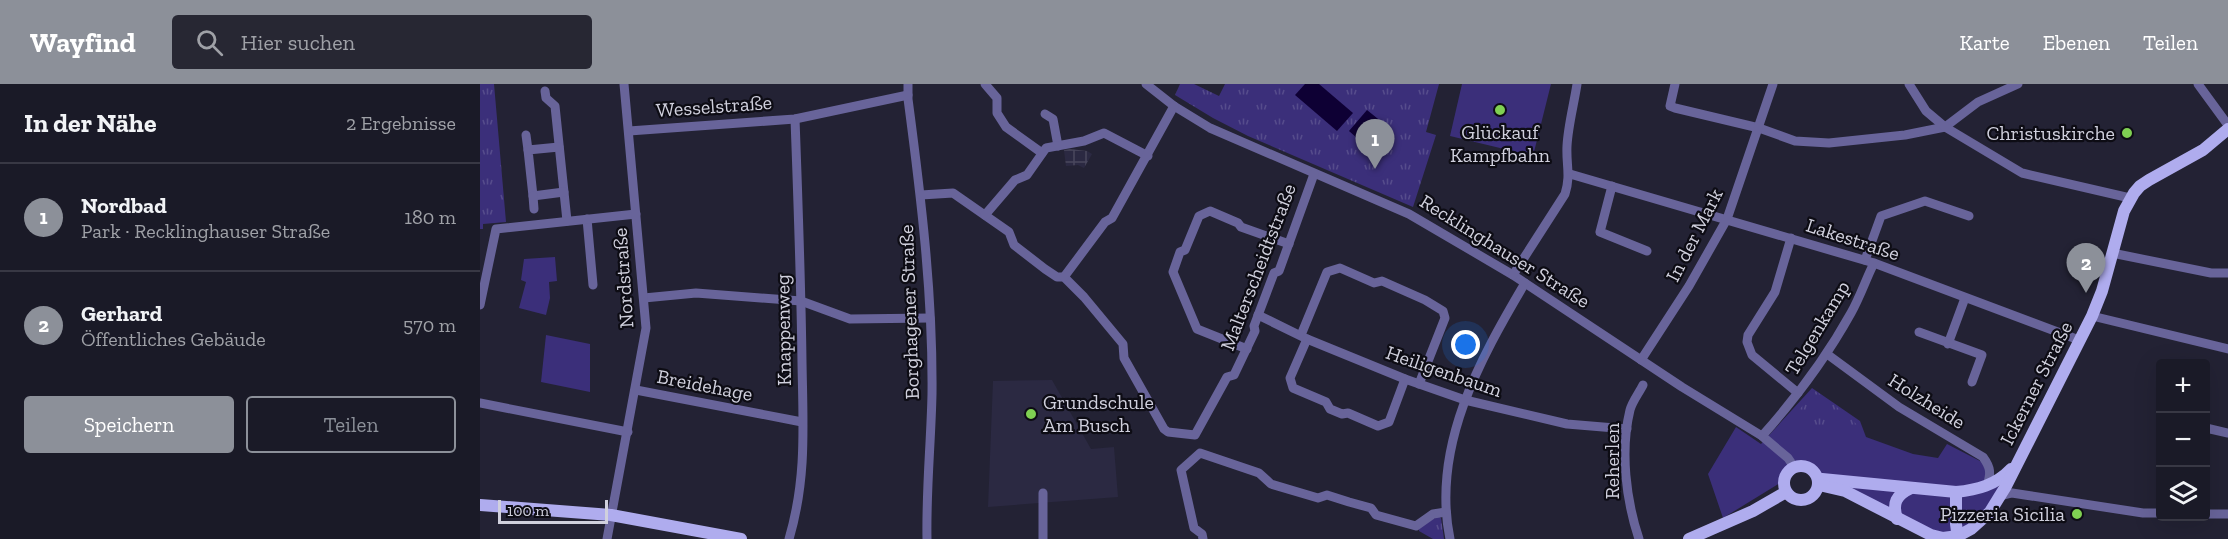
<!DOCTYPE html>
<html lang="de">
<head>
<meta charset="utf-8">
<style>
  :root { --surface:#1a1a27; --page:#272733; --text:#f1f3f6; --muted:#9fa1a7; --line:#383844; --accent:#8c9099 }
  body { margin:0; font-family:"Zilla Slab",serif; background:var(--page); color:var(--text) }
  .controls { position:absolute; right:18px; bottom:18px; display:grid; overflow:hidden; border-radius:6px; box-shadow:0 6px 24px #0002 }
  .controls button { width:54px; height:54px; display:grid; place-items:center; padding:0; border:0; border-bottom:2px solid var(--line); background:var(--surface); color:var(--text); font:30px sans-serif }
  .scale { position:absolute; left:18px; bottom:15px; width:110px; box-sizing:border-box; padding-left:6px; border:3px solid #d0d0dd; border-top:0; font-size:16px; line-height:21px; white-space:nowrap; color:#d0d0dd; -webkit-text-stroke:4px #0d0c14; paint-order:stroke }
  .you { position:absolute; left:986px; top:261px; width:21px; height:21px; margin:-15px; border:4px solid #fff; border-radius:50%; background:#1a73e8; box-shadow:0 0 0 9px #1a73e833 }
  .badge { display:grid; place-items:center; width:39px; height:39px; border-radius:50%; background:var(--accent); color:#fff; font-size:20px; font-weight:700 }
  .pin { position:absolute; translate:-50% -50px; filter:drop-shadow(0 2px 3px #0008) }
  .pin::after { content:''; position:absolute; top:32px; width:21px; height:18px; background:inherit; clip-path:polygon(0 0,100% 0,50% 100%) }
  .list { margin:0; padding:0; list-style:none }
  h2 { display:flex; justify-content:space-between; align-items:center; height:78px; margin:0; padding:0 24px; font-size:26px }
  h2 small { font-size:20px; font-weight:400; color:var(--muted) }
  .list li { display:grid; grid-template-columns:39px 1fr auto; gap:18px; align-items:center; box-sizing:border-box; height:108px; padding:0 24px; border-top:2px solid var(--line) }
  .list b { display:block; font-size:22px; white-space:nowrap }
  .list p { margin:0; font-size:20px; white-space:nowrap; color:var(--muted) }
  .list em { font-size:20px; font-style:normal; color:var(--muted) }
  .actions { display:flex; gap:12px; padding:18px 24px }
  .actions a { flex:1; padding:14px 0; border:2px solid var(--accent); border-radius:6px; text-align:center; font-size:21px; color:var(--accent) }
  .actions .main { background:var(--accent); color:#fff }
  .icon { flex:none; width:33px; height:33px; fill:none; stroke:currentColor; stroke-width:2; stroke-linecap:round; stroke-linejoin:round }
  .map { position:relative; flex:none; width:1748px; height:455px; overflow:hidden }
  header { display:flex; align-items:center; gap:36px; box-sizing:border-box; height:84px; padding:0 30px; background:var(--accent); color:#fff }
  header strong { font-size:28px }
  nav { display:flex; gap:33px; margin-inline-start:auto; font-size:21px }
  .search { width:420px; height:54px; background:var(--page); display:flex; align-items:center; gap:15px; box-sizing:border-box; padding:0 21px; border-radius:6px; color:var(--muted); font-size:22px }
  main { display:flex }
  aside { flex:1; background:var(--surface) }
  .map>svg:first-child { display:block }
</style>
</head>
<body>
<header>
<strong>Wayfind</strong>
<div class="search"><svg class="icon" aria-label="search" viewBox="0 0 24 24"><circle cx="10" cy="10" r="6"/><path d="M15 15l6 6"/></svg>Hier suchen</div>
<nav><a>Karte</a><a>Ebenen</a><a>Teilen</a></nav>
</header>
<main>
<aside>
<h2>In der Nähe<small>2 Ergebnisse</small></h2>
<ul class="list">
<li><span class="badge">1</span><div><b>Nordbad</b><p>Park · Recklinghauser Straße</p></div><em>180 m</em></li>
<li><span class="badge">2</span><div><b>Gerhard</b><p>Öffentliches Gebäude</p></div><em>570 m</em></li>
</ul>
<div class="actions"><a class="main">Speichern</a><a>Teilen</a></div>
</aside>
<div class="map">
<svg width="1748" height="455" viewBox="0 0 1748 455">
  <defs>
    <pattern id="industrial-grid" width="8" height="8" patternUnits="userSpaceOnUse" patternTransform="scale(1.5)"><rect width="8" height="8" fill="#2b2942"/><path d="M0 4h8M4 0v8" fill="none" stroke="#49475d"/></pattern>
    <pattern id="park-tufts" width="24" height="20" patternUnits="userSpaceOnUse" patternTransform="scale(1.5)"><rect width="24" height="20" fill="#3b2f7a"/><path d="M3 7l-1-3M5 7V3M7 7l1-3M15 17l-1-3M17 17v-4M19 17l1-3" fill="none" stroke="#564c8c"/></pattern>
  </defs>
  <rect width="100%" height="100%" fill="#232234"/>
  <path fill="#2b2942" d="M 572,296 L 611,365 L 634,363 L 638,413 L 508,423 L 513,297 Z"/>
  <path fill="url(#industrial-grid)" d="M 590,65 L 607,67 L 612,70 L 604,84 L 598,81 L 586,82 L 584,66 Z"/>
  <g fill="#3b2f7a">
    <path d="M 982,0 L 1071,0 L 1053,72 L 970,52 Z"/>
    <path d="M 75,173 L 77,197 L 69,198 L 70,214 L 66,231 L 39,224 L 46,198 L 41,196 L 44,175 Z"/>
    <path d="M 66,251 L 110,260 L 110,308 L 61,298 Z"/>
    <path d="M 1332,304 L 1380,337 L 1386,353 L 1433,370 L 1458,374 L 1467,360 L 1502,378 L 1506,383 L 1506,391 L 1520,404 C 1501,432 1491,450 1454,449 L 1342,390 L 1337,385 L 1321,376 L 1303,386 L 1300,399 L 1243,434 L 1228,390 L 1256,343 L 1281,360 Z"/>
  </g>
  <g fill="url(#park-tufts)">
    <path d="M 0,0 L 14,0 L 26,138 L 3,140 L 3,145 L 0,145 Z"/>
    <path d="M 700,0 L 714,0 L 739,12 L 745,0 L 959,0 L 946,48 L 956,51 L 933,123 L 768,52 L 733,34 L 695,11 Z"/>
    <path d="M 1336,307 L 1371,334 L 1377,341 L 1377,349 L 1374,351 C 1363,347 1356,349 1345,347 C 1335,346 1326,334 1318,327 Z"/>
    <path d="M 958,432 L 961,434 L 964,455 L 953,455 L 939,447 L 939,444 Z"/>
  </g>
  <g fill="#0e0034">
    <path d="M 825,0 L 839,0 L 873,29 L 857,47 L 815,11 Z"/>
    <path d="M 887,26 L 908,43 L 899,54 L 895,51 L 886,62 L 869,47 Z"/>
  </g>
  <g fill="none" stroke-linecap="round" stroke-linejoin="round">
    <g stroke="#68649a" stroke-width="9">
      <path d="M 428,0 L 428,15 C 441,113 453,211 452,310 C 451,358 446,406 447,455"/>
      <path d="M 505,0 L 517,14 L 517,29 L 526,43 L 562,69"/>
      <path d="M 666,0 L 694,22 L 730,44 L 929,130 L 1033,191 L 1202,303 L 1282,352 L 1308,374 L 1314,383"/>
      <path d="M 1195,0 L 1190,22 L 1195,24 L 1279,44 L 1315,57 L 1349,59 L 1425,51 L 1465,43 L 1498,18 L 1538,0"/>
      <path d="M 1429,0 L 1446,27 L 1465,43 L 1542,89 L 1650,114"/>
      <path d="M 1718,0 L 1748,41"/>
      <path d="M 65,7 L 66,14 L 75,22 L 87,137"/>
      <path d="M 565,30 L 573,35 L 578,62"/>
      <path d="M 149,47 L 315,35 L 428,11"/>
      <path d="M 46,51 L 48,66"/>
      <path d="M 79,63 L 48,66 L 53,112 L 84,108"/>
      <path d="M 1090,90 L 1394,179 L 1599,256"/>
      <path d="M 1132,102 L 1120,148 L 1167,167"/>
      <path d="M 441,111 L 473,109 L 529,148 L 534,161 L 565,185 L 577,193 L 584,193 L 604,213 L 643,260 L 644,274 L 684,345 L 688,348 L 715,351 L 747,293 L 754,291 L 775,247 L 774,242 L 794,189 L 799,187 L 834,90"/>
      <path d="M 53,112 L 54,125"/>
      <path d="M 505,131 L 535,96 L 547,91 L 566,64 L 604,57 L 624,49 L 668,72"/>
      <path d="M 107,135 L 113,201"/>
      <path d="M 1311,154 L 1295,208 L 1268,251 L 1267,258 L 1272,271 L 1318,309"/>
      <path d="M 1632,169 L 1731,189 L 1748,189"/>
      <path d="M 1385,176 L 1401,132 L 1445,117 L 1489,132"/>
      <path d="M 1033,191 L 1085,110 C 1091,91 1086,81 1087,62 C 1088,42 1094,20 1097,0"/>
      <path d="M 584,193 L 625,138 L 632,134 L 694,22"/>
      <path d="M 164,214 L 216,209 L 321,217 L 370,235 L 450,234"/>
      <path d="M 0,221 L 16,145 L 156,130"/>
      <path d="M 778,231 L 827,255 L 925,295 L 985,316 L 1087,340 L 1147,345"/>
      <path d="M 1612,232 L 1748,265"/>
      <path d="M 1439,248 L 1502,271 L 1492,298"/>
      <path d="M 821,251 L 847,188 L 860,184 L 894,199 L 902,197 L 945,216 L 963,227 L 965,234 L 939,300"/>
      <path d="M 827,255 L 810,294 L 813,304 L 846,318 L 850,325 L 862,330 L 868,329 L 898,342 L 909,338 L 925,295"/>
      <path d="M 1468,260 L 1485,214"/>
      <path d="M 767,265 L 717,245 L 693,188 L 700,168 L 705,166 L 719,132 L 730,127 L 758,139 L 761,143 L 809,160"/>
      <path d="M 1347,270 L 1419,323 L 1503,373 C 1511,384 1511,389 1507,402"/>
      <path d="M 1161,276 L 1209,202 L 1247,135 L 1293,0"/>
      <path d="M 156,306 L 322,338"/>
      <path d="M 0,319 L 148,348"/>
      <path d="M 1726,344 L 1748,349"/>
      <path d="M 1282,352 C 1316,314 1346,274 1371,229 C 1380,213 1386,195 1394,179"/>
      <path d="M 1520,412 L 1532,409 L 1663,429 L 1680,429"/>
      <path d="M 1726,430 L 1748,430"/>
      <path d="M 127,455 L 166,244 L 144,0"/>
      <path d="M 309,455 C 327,394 323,341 322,278 C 321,197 318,116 315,35"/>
      <path d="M 563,455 L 563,409"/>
      <path d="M 723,455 L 722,450 L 714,444 L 701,386 L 720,369 L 779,389 L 791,400 L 838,414 L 847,411 L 869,418 L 891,424 L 896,431 L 936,442 L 953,430 L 966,428"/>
      <path d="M 970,455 C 951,363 1000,275 1045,199"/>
      <path d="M 1159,455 C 1146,416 1140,367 1150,326 C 1152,318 1159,309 1163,301"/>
    </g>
    <g stroke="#afacee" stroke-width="12">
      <circle cx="1321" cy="399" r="17"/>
      <path d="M 1342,395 L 1476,408 C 1497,406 1516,401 1531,385"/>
      <path d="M 1339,401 L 1365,407 L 1451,451 L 1463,454 L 1478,452 L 1491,445 L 1510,428 L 1526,402 L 1612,232 L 1622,207 L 1644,127 L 1654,109 L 1660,102 L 1669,96 L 1723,66 L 1748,45"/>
      <path d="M 1476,408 L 1476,440 L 1478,455"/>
      <path d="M 0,421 L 131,431 L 261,455"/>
      <path d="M 1417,435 C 1412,419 1416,411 1431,404"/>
      <path d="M 1209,455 L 1273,427 L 1306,408"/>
    </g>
  </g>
  <g fill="#7fd052" stroke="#0d0c14" stroke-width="2">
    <circle cx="1020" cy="26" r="6"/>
    <circle cx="1647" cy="49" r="6"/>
    <circle cx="551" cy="330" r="6"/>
    <circle cx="1597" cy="430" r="6"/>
  </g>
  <g text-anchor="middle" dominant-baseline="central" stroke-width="4.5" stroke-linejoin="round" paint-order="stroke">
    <g font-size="20" fill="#d0d0dd" stroke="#0d0c14">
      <text transform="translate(234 22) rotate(-4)">Wesselstraße</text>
      <text transform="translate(1214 151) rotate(-63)">In der Mark</text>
      <text transform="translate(1373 155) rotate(18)">Lakestraße</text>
      <text transform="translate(1025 167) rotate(32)">Recklinghauser Straße</text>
      <text transform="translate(778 183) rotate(-69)">Malterscheidtstraße</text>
      <text transform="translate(143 194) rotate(-94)">Nordstraße</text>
      <text transform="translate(429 228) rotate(-92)">Borghagener Straße</text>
      <text transform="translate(1337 244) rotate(-59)">Telgenkamp</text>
      <text transform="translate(303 246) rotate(-91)">Knappenweg</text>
      <text transform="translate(964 287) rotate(19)">Heiligenbaum</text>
      <text transform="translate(1556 299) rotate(-63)">Ickerner Straße</text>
      <text transform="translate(225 301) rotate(11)">Breidehage</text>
      <text transform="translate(1447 317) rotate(32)">Holzheide</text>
      <text transform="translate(1132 377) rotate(-90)">Reherlen</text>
    </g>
    <g font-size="20" fill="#d0d0dd" stroke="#0d0c14" text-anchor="end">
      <text x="1020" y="48" text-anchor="middle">Glückauf<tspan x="1020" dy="23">Kampfbahn</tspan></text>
      <text x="1635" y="49">Christuskirche</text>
      <text x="563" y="318" text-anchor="start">Grundschule<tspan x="563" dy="23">Am Busch</tspan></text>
      <text x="1585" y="430">Pizzeria Sicilia</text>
    </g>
  </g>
</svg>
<div class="controls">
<button>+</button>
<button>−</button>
<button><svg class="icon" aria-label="layers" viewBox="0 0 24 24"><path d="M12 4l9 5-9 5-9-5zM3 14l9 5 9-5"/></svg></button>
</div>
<div class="scale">100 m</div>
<div class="you"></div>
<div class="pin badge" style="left:895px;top:85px">1</div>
<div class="pin badge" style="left:1606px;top:209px">2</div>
</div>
</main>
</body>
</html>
